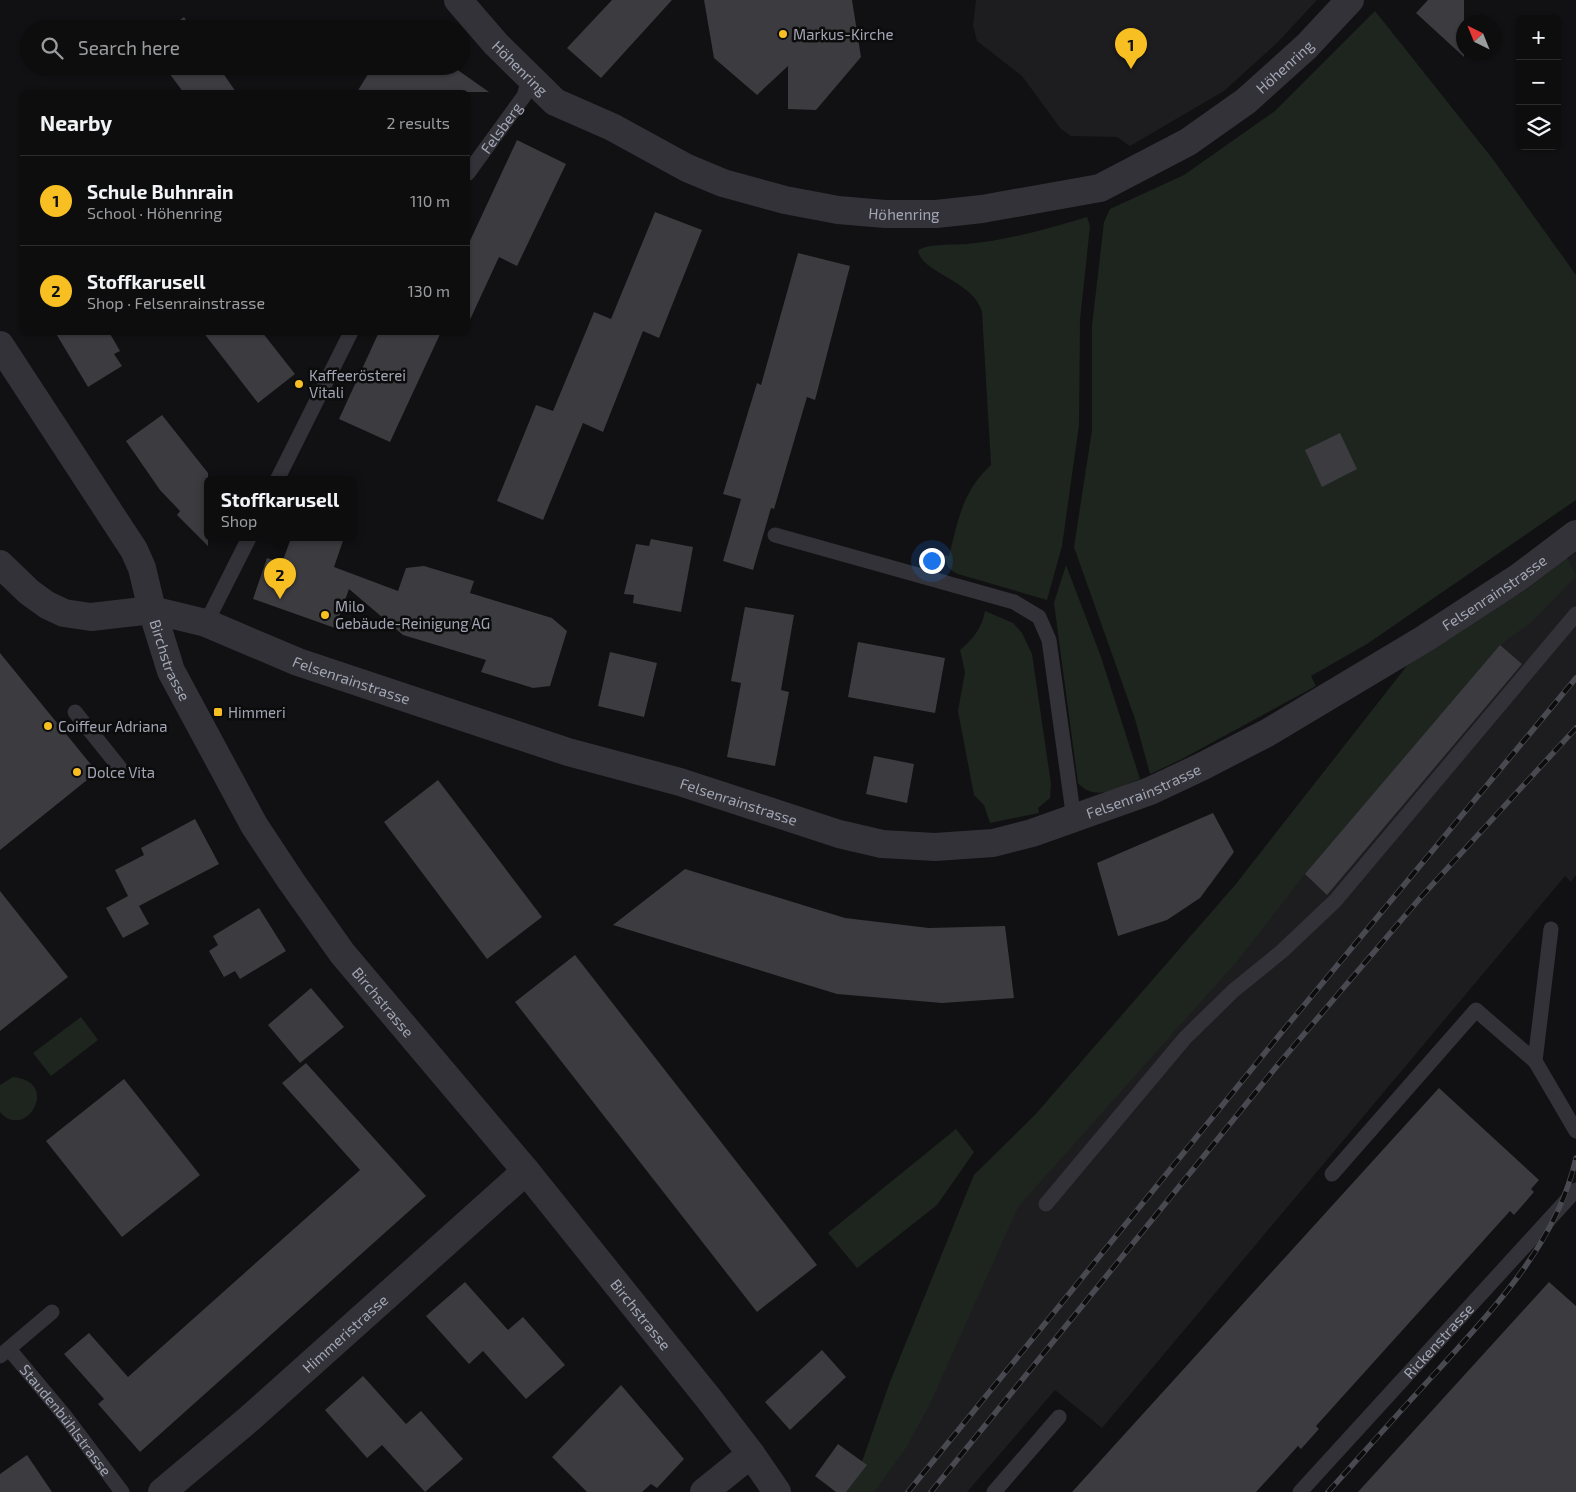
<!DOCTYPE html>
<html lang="en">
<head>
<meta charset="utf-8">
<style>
  :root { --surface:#0d0d0e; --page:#161617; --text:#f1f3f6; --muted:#9a9c9e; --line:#2d2d2e; --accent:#f8bf23 }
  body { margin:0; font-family:"Exo 2",sans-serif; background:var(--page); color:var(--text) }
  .controls { position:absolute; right:15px; top:15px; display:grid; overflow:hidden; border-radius:8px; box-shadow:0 1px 4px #0004 }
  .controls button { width:45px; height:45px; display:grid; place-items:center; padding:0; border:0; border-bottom:1px solid var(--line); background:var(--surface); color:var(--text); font:25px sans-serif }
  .compass { position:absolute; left:1456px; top:15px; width:45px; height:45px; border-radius:50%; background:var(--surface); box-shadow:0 1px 4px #0004; rotate:317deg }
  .you { position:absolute; left:931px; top:560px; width:18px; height:18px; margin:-12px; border:4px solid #fff; border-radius:50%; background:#1a73e8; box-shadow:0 0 0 8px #1a73e833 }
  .badge { display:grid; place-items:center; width:32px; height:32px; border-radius:50%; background:var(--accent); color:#111; font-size:16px; font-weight:700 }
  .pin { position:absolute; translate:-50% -41px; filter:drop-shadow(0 1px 2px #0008) }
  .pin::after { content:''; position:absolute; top:26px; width:18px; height:15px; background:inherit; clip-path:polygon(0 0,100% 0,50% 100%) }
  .popup { position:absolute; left:204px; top:476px; width:152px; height:65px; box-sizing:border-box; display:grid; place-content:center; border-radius:8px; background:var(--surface); filter:drop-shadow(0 1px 4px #0005); font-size:16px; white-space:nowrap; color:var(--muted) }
  .popup b { font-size:19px; color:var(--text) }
  .popup::after { content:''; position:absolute; left:50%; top:100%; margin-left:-10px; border:10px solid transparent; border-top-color:var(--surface) }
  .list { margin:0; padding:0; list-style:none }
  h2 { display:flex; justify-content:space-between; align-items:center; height:65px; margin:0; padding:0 20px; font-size:21px }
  h2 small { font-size:16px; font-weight:400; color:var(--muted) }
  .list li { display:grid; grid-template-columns:32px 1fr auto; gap:15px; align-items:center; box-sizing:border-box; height:90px; padding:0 20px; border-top:1px solid var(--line) }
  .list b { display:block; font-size:19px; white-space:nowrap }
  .list p { margin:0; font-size:16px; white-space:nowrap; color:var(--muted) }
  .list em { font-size:16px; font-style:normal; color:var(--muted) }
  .icon { flex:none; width:28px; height:28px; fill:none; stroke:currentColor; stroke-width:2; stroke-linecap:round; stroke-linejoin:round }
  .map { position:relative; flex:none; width:1576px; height:1492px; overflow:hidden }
  .search { position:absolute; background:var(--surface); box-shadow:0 1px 4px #0004; left:20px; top:20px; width:450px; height:55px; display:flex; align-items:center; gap:12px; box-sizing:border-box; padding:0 18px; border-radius:28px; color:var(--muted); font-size:19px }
  .panel { position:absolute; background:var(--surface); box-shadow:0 1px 4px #0004; left:20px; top:90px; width:450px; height:245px; border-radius:8px }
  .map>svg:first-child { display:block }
</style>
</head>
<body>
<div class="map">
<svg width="1576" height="1492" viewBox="0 0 1576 1492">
  <rect width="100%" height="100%" fill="#111113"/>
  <g fill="#1d1d20">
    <path d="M 976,0 L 1317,0 L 1278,42 L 1224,91 L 1130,146 L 1117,137 L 1071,136 L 1061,129 L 1022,76 L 977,41 L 973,25 Z"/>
    <path d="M 1576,552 L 1576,875 L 1571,882 L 1565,876 L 1102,1428 L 1055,1390 L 967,1492 L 840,1492 L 862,1462 L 890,1382 L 974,1175 L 1035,1115 L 1236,884 L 1410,662 L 1527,589 Z"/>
  </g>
  <g fill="#1d251e">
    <path d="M 1375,11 L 1492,158 L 1576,275 L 1576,500 L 1367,644 L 1311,676 L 1316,686 L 1180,760 L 1150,774 L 1135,719 L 1074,547 L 1092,430 L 1092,326 L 1104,222 L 1110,209 L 1184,175 L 1275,111 Z"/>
    <path d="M 1087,217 L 1090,226 L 1080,320 L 1079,425 L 1062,546 L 1047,600 L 958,574 C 949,570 946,565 944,555 L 949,556 C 958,520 963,490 991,465 L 982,312 C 974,281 922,273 918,251 C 925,243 956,245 967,244 C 1008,240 1048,229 1087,217 Z"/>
    <path d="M 1567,558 L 1576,576 L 1532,622 L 1500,645 L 1305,874 L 1239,959 L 1018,1207 L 929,1406 L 906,1448 L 874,1492 L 846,1492 L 866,1466 L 862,1462 L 890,1382 L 974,1175 L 1035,1115 L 1236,884 L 1410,662 L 1527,589 Z"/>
    <path d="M 1066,565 L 1101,657 L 1140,779 C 1119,787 1096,803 1078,783 L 1054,603 Z"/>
    <path d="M 985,611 L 1013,623 L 1022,633 L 1032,654 L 1051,784 L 1050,798 L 1038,808 L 1039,813 L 990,823 L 984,805 L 974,795 L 958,711 L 965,672 L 960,650 C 973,639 982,628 985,611 Z"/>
    <path d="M 81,1017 L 98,1040 L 51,1076 L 33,1053 Z"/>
    <path d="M 13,1077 C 62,1082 25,1142 0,1112 L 0,1085 Z"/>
    <path d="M 956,1129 L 974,1152 L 937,1205 L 857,1268 L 828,1233 Z"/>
  </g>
  <g fill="#3b3b40">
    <path d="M 612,0 L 672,0 L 601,78 L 567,48 Z"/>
    <path d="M 704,0 L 852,0 L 861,57 L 816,110 L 788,109 L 788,66 L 757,95 L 714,58 Z"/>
    <path d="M 1428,0 L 1464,0 L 1464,57 L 1416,13 Z"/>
    <path d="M 184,17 L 192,29 L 168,29 Z"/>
    <path d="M 164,66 L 218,66 L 236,92 L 183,92 Z"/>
    <path d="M 373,66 L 452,66 L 489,92 L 357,92 Z"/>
    <path d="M 517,140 L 566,164 L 517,266 L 499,257 L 468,324 L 468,245 Z"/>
    <path d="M 655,212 L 702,230 L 659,338 L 643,331 L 603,432 L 583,423 L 543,520 L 497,501 L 536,405 L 553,411 L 594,312 L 611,319 Z"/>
    <path d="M 798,253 L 850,266 L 815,400 L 807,397 L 774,509 L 771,508 L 753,570 L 723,561 L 741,499 L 723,494 L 757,383 L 761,385 Z"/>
    <path d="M 55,332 L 109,332 L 120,351 L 114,354 L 122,366 L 88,387 Z"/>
    <path d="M 203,332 L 262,332 L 295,374 L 258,403 Z"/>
    <path d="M 379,332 L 441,332 L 390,442 L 339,419 Z"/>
    <path d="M 162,415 L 208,473 L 208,546 L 177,515 L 180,511 L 160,490 L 126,441 Z"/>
    <path d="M 1340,433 L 1357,469 L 1322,487 L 1305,450 Z"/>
    <path d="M 291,538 L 344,538 L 334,567 L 398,591 L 406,568 L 424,566 L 474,581 L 470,593 L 552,618 L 567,631 L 550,686 L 533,688 L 481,672 L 486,660 L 403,635 L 349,589 L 335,628 L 253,599 L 267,558 L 282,563 Z"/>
    <path d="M 651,539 L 693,547 L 681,612 L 633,603 L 634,595 L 624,594 L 636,544 L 649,546 Z"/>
    <path d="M 745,607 L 794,615 L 781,690 L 789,692 L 775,766 L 727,757 L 741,683 L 731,681 Z"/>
    <path d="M 858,642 L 945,658 L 935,713 L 848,697 Z"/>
    <path d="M 1500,645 L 1522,664 L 1327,895 L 1305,874 Z"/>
    <path d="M 610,652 L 657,663 L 644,717 L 598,706 Z"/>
    <path d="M 0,653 L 97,772 L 0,850 Z"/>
    <path d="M 874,756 L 914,764 L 907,803 L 866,794 Z"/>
    <path d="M 438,780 L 542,917 L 487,959 L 384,822 Z"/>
    <path d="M 1213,813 L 1234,852 L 1200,898 L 1167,920 L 1118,936 L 1097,863 Z"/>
    <path d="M 195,819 L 219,864 L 139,906 L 149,924 L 123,938 L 106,908 L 128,896 L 115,870 L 144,855 L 141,848 Z"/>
    <path d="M 685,869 L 845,918 L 929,928 L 1005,926 L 1014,998 L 942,1003 L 837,994 L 613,925 Z"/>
    <path d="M 0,891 L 68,977 L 0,1031 Z"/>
    <path d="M 259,908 L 286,951 L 240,979 L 235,971 L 224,977 L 209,951 L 218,945 L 213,936 Z"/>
    <path d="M 575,955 L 817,1265 L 757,1312 L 515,1002 Z"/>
    <path d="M 311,988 L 344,1027 L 300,1063 L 268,1025 Z"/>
    <path d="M 306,1063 L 426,1196 L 140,1452 L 98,1404 L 104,1399 L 64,1354 L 89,1333 L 128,1377 L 360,1170 L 282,1083 Z"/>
    <path d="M 124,1079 L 200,1175 L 122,1237 L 46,1141 Z"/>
    <path d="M 1439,1088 L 1539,1180 L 1531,1189 L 1534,1192 L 1514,1215 L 1510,1211 L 1316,1426 L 1319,1429 L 1301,1449 L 1298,1446 L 1256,1492 L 1072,1492 Z"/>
    <path d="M 465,1282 L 508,1330 L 523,1317 L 565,1365 L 526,1399 L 483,1351 L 469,1364 L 426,1316 Z"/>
    <path d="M 1549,1282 L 1576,1306 L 1576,1492 L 1358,1492 Z"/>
    <path d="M 822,1350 L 846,1377 L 790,1430 L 765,1402 Z"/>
    <path d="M 363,1376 L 406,1424 L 421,1411 L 463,1459 L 425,1492 L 382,1445 L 367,1458 L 325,1410 Z"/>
    <path d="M 621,1385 L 684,1459 L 657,1488 L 651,1484 L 642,1492 L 587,1492 L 552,1457 Z"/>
    <path d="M 838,1444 L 867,1465 L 846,1492 L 836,1492 L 815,1476 Z"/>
    <path d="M 27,1455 L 52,1492 L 0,1492 L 0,1474 Z"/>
  </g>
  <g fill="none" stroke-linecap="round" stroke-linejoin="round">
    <g stroke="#323238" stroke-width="15">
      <path id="s1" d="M 468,173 L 524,96 L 529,79"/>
      <path d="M 277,480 L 351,332"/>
      <path d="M 775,535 L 1014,602 L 1039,617 L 1049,640 L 1074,820"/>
      <path d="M 206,623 L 249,538"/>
      <path d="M 75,712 L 120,768"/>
      <path d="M 1551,929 L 1535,1061 L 1576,1131"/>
      <path d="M 1332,1174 L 1476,1010 L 1535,1061"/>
      <path d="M 1046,1204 L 1185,1038 L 1233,991 L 1281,952 L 1335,901 L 1576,614"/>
      <path id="s2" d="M 9,1349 L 65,1416 L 122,1492"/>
      <path d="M 0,1356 L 52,1312"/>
      <path d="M 994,1492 L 1059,1417"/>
      <path id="s3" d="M 1300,1492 L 1576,1190"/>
    </g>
    <g stroke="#323238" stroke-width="28">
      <path id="s4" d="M 458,0 L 496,44 L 555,102 L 612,127 L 687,168 L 723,183 L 785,200 L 838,210 L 885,214 L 936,214 L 982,209 L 1100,188 L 1188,142 L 1246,101 L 1307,46 L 1350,0"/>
      <path id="s5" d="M 0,345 L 134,550 L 142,568 L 152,610 L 171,671 L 254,825 L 291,881 L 342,953 L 526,1171 L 709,1399 L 751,1454 L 777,1492"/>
      <path id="s6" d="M 0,564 L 29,592 L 47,605 L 64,613 L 91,617 L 152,610 L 206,623 L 298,662 L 568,752 L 680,782 L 839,834 L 882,844 L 935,847 L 993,843 L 1032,833 L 1150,791 L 1201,767 L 1267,733 L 1424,639 L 1519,577 L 1576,534"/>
      <path id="s7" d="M 162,1492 L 249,1419 L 526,1171"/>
      <path d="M 704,1492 L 751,1454"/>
    </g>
    <g stroke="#494a51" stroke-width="5.5">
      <g id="rail">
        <path d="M 908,1492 L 1281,1033 L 1576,678"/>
        <path d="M 931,1492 L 1281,1061 L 1421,897 L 1576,728"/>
        <path d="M 1328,1492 C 1365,1451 1402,1409 1440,1368 C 1496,1306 1557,1242 1576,1158"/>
      </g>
    </g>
    <use href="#rail" stroke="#0c0c0d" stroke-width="4" stroke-dasharray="11" stroke-linecap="butt"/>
  </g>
  <g fill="#f8bf23" stroke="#0c0c0d" stroke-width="2">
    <circle cx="783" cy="34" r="5"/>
    <circle cx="299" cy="384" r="5"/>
    <circle cx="325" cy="615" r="5"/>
    <rect x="213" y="707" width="10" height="10" rx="2.5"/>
    <circle cx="48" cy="726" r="5"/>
    <circle cx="77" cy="772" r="5"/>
  </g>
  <g text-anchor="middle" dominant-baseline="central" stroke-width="5" stroke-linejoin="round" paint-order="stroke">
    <g font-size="15" fill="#a2a6b4" stroke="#0c0c0d" text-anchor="start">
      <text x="793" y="34">Markus-Kirche</text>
      <text x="309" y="375">Kaffeerösterei<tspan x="309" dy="17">Vitali</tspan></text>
      <text x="335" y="606">Milo<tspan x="335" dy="17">Gebäude-Reinigung AG</tspan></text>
      <text x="228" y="712">Himmeri</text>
      <text x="58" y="726">Coiffeur Adriana</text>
      <text x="87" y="772">Dolce Vita</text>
    </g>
    <g font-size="15" fill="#a2a6b4" stroke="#0c0c0d">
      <text stroke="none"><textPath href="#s4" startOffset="932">Höhenring</textPath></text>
      <text stroke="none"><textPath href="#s4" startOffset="92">Höhenring</textPath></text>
      <text stroke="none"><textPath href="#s1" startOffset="56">Felsberg</textPath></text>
      <text stroke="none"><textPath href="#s4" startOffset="512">Höhenring</textPath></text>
      <text stroke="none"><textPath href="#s6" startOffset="1612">Felsenrainstrasse</textPath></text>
      <text stroke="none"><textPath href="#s5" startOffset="361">Birchstrasse</textPath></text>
      <text stroke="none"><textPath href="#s6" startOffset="382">Felsenrainstrasse</textPath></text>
      <text stroke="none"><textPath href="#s6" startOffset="1208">Felsenrainstrasse</textPath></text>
      <text stroke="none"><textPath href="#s6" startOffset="788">Felsenrainstrasse</textPath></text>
      <text stroke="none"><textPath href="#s5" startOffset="766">Birchstrasse</textPath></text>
      <text stroke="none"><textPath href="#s5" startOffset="1171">Birchstrasse</textPath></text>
      <text stroke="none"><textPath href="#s7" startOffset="242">Himmeristrasse</textPath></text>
      <text stroke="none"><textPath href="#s3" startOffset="205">Rickenstrasse</textPath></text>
      <text stroke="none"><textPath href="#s2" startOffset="91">Staudenbühlstrasse</textPath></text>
    </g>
  </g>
</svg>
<div class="controls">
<button>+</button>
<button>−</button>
<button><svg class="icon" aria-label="layers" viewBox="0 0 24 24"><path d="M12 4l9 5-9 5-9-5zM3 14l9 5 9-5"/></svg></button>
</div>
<svg class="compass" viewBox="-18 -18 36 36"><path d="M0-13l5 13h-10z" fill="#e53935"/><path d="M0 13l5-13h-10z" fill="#9a9c9e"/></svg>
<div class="you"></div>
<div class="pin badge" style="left:1131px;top:69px">1</div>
<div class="pin badge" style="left:280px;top:599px">2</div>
<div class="popup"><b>Stoffkarusell</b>Shop</div>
<div class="search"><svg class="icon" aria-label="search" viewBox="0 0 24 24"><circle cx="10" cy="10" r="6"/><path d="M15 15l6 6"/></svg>Search here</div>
<section class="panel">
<h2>Nearby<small>2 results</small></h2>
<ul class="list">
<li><span class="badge">1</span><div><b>Schule Buhnrain</b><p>School · Höhenring</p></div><em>110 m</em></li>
<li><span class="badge">2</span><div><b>Stoffkarusell</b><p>Shop · Felsenrainstrasse</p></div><em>130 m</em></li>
</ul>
</section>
</div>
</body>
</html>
